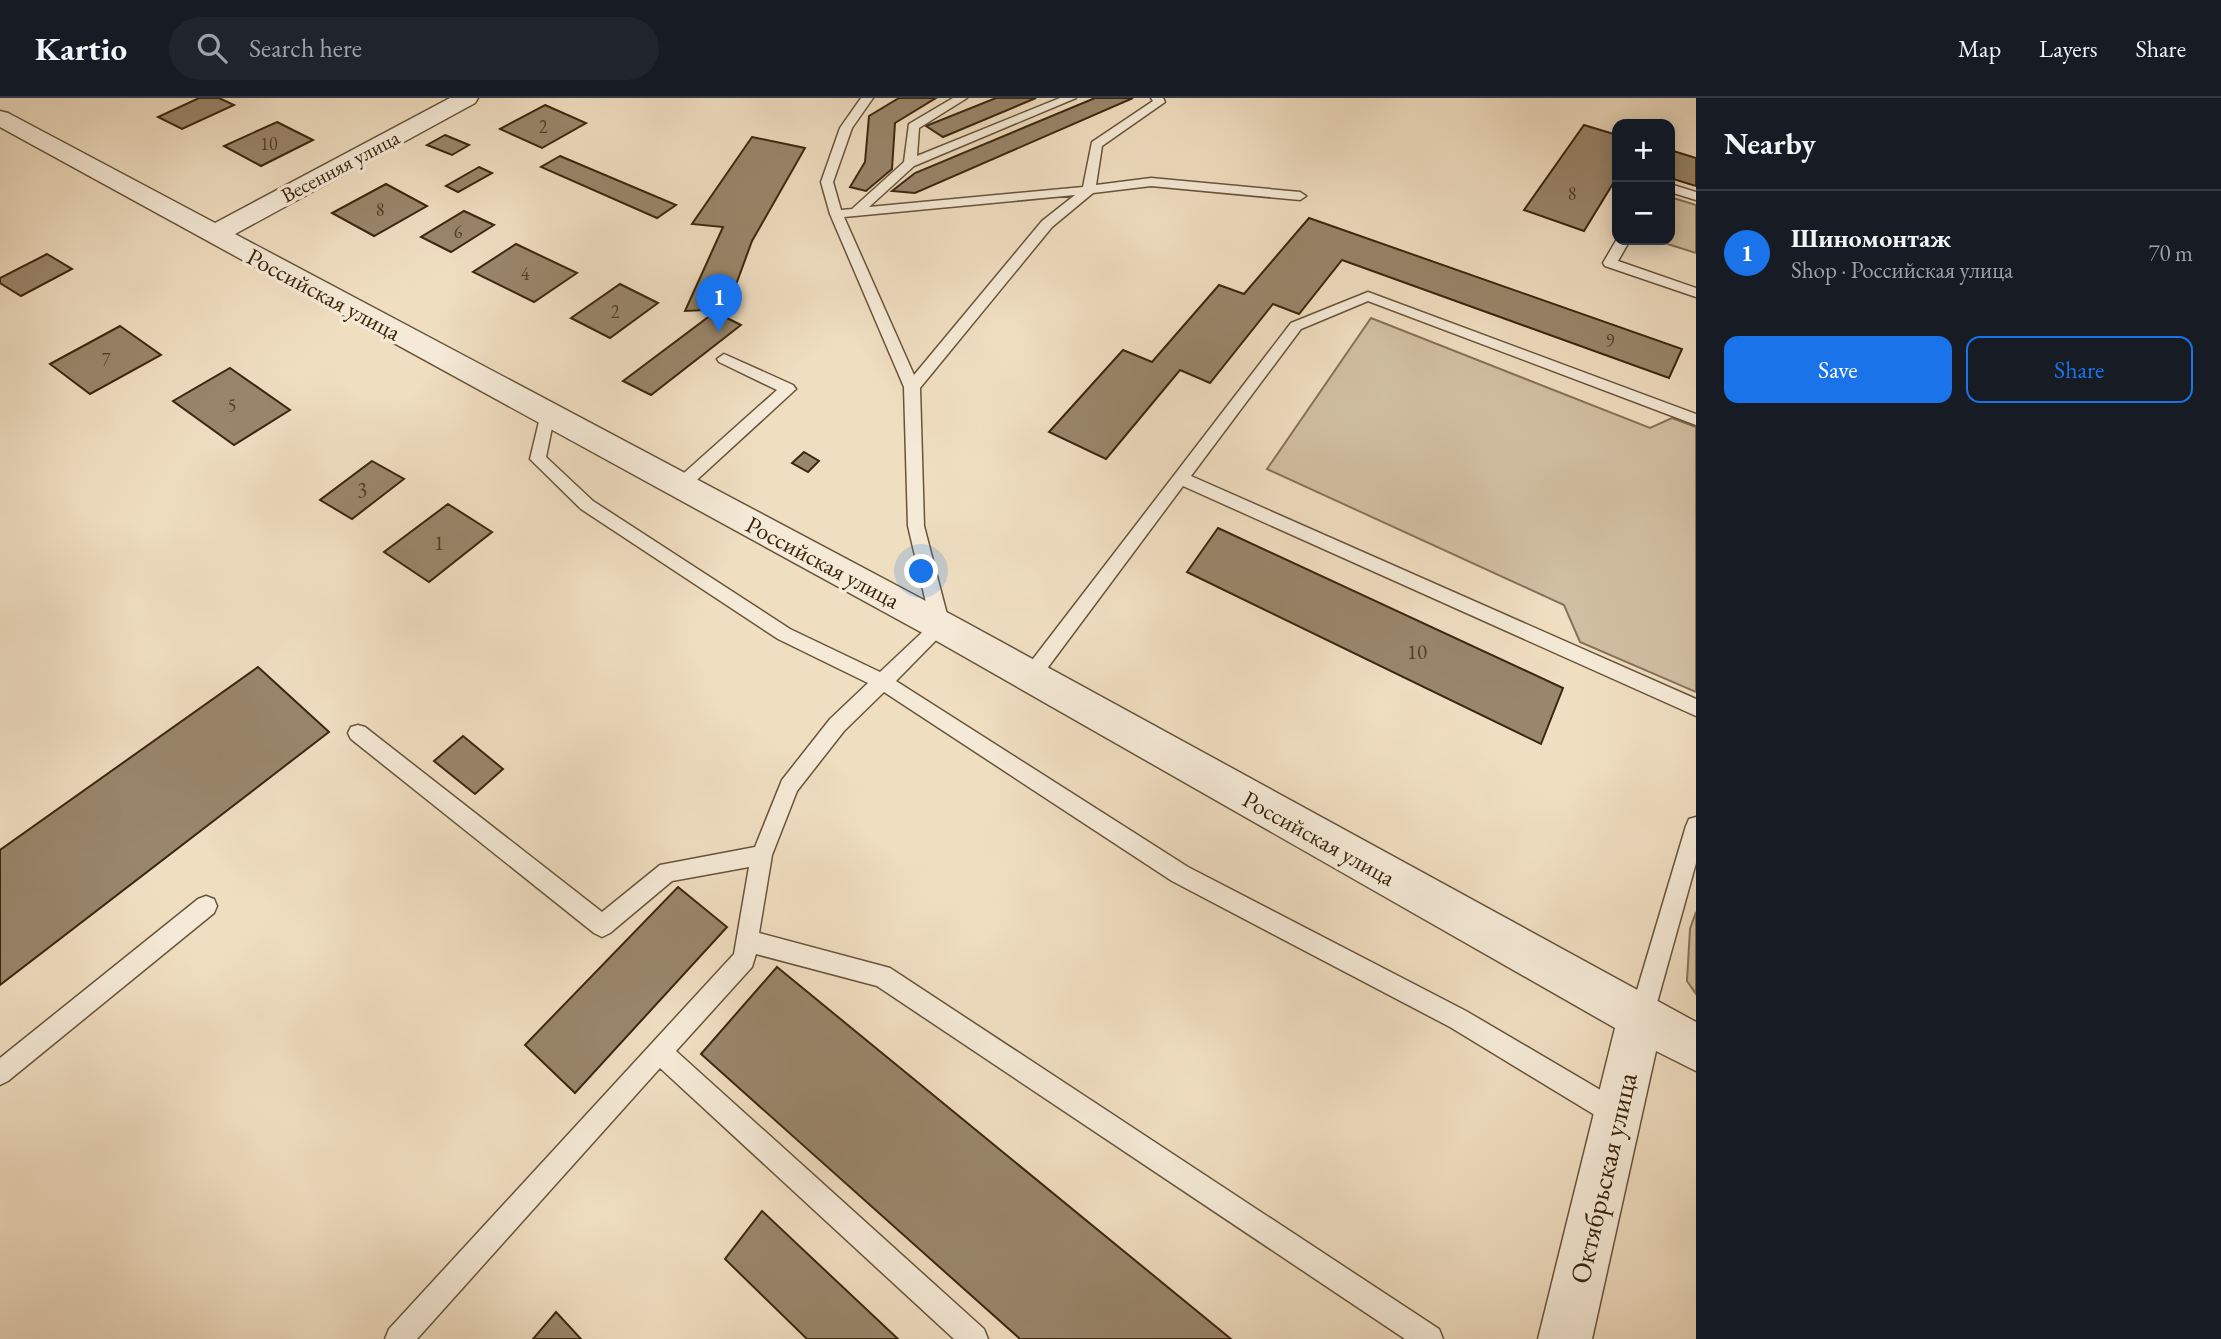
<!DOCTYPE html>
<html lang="en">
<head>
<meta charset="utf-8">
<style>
  :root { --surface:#171b24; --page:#20242c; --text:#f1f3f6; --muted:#9ea1a6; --line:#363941; --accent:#1a73e8 }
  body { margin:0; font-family:"EB Garamond",serif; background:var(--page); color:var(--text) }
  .controls { position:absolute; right:21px; top:21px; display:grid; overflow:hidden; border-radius:14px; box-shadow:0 4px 18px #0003 }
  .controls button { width:63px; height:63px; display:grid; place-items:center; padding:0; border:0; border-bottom:2px solid var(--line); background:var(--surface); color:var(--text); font:35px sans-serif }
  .you { position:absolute; left:922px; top:474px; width:24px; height:24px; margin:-18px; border:5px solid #fff; border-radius:50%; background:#1a73e8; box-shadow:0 0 0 10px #1a73e833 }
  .badge { display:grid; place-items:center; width:46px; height:46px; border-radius:50%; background:var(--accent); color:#fff; font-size:23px; font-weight:700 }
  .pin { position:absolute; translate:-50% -58px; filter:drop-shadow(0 2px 4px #0008) }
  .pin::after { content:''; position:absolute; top:37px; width:24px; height:21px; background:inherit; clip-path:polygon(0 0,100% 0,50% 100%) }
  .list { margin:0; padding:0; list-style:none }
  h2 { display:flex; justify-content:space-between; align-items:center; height:91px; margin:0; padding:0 28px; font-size:30px }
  h2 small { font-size:23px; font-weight:400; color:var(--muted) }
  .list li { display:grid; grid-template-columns:46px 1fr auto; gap:21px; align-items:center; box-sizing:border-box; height:126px; padding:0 28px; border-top:2px solid var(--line) }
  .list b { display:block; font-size:26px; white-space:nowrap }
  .list p { margin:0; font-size:23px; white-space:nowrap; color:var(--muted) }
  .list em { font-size:23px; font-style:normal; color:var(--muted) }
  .actions { display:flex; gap:14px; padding:21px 28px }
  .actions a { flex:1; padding:16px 0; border:2px solid var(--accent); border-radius:14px; text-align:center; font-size:24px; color:var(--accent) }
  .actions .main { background:var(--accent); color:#fff }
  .icon { flex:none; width:38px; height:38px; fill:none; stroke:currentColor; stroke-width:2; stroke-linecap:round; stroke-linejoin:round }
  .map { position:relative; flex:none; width:1696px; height:1241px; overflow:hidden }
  header { display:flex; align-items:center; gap:42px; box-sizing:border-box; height:98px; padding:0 35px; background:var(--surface); border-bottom:2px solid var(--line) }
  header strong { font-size:33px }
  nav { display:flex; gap:38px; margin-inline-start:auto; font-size:24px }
  .search { width:490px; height:63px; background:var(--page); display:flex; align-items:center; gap:18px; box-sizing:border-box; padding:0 24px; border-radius:38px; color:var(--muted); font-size:26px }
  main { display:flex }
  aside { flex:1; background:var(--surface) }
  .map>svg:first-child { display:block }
</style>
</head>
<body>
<header>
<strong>Kartio</strong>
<div class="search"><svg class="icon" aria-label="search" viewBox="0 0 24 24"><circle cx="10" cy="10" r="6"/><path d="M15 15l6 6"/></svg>Search here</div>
<nav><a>Map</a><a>Layers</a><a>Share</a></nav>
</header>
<main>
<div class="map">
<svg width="1696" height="1241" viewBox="0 0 1696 1241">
  <rect width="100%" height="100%" fill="#f0dec1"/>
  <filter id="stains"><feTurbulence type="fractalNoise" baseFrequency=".00286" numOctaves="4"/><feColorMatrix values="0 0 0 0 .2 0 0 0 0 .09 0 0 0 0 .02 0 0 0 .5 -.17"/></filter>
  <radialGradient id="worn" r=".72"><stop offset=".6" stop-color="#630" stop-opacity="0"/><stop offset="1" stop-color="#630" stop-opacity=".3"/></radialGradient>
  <g fill="#d1bfa2" stroke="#867258" stroke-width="2">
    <path d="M 1670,99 L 1696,107 L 1696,155 L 1655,142 L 1670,142 Z"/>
    <path d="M 1371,220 L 1650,330 L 1672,320 L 1696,329 L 1696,594 L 1580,544 L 1564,507 L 1267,371 Z"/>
    <path d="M 1696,814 L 1696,896 L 1687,883 L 1690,831 Z"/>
  </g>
  <g fill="#99866b" stroke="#3b260d" stroke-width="2">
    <path d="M 199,0 L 219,0 L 234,7 L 182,31 L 158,19 Z"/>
    <path d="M 899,0 L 936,0 L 895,25 L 892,71 L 866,93 L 850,89 L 865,64 L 869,18 Z"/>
    <path d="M 996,0 L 1036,0 L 943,39 L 926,28 Z"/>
    <path d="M 1095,0 L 1133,0 L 915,95 L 892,93 L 915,75 Z"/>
    <path d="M 545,7 L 586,25 L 542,50 L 500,31 Z"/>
    <path d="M 277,24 L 313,42 L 261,68 L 224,48 Z"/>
    <path d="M 1584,27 L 1617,37 L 1617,79 L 1584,133 L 1524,112 Z"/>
    <path d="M 445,37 L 469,47 L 452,57 L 427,47 Z"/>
    <path d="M 752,39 L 805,50 L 752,143 L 727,211 L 685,213 L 723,129 L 692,126 Z"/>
    <path d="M 1670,52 L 1696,60 L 1696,88 L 1670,80 Z"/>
    <path d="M 560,58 L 676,107 L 657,120 L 541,69 Z"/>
    <path d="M 479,69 L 492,75 L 458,94 L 446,88 Z"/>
    <path d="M 386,86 L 427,108 L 374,138 L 332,115 Z"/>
    <path d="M 464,113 L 494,127 L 451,154 L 421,139 Z"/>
    <path d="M 1309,120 L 1682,251 L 1669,280 L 1342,162 L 1299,216 L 1273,206 L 1210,285 L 1180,272 L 1106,361 L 1049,334 L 1123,252 L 1152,264 L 1219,187 L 1244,196 Z"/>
    <path d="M 516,146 L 577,175 L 534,204 L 473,174 Z"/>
    <path d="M 47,156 L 72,171 L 21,198 L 0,185 L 0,180 Z"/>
    <path d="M 620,186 L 658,205 L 610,240 L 571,220 Z"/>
    <path d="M 715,214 L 741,227 L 651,297 L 623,283 Z"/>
    <path d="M 120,228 L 161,257 L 90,296 L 50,266 Z"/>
    <path d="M 230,270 L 290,312 L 234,347 L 173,303 Z"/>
    <path d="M 804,354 L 819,363 L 808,374 L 792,365 Z"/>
    <path d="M 372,363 L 404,381 L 352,421 L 320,402 Z"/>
    <path d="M 448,406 L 492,434 L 429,484 L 384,454 Z"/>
    <path d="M 1218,430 L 1563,590 L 1541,646 L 1187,474 Z"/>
    <path d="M 258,569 L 329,634 L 0,887 L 0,752 Z"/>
    <path d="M 463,638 L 503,671 L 475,696 L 434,663 Z"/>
    <path d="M 678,789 L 727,829 L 575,995 L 525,947 Z"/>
    <path d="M 777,869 L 1231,1241 L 1020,1241 L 701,956 Z"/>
    <path d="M 762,1113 L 898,1241 L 807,1241 L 725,1161 Z"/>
    <path d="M 556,1214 L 581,1241 L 533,1241 Z"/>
  </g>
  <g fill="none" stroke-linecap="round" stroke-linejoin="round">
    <g stroke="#68543a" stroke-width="3">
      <g id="lane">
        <path d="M 861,0 L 873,0 L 852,30 L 833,84 L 841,112 L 852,111 L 904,64 L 909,26 L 953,0 L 967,0 L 919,30 L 917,58 L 1060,0 L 1076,0 L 914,68 L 869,109 L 1083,89 L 1092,44 L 1153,3 L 1151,0 L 1163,0 L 1165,4 L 1102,48 L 1096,87 L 1151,80 L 1300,94 L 1306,98 L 1300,102 L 1151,88 L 1093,95 L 1052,129 L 920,290 L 924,428 L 950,528 L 896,583 L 1188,769 L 1466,913 L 1626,1007 L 1629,1016 L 1626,1025 L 1617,1028 L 1608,1025 L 1450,929 L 1172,783 L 884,594 L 844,633 L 797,693 L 772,757 L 759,835 L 890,870 L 1439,1231 L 1443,1241 L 1405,1241 L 877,888 L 756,856 L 752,869 L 676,953 L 984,1231 L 988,1241 L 954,1241 L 660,970 L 417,1241 L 385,1241 L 389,1231 L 734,856 L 749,769 L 672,783 L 610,835 L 602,839 L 594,835 L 351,641 L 348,635 L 351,629 L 358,627 L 365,629 L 602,814 L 660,767 L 755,749 L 782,682 L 830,621 L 868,585 L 778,541 L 581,411 L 530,361 L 542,311 L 552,311 L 555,315 L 546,359 L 593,403 L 790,531 L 880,574 L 931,526 L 908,428 L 904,289 L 830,116 L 821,84 L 840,30 ZM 1075,97 L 1042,123 L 914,277 L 844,119 Z"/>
        <path d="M 1670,86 L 1696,94 L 1696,102 L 1670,94 Z"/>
        <path d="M 1617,141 L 1630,142 L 1618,163 L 1696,190 L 1696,199 L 1605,168 L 1603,165 Z"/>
        <path d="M 1368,194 L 1696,316 L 1696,327 L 1368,203 L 1301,231 L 1191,378 L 1696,601 L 1696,618 L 1183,388 L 1037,584 L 1030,587 L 1023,584 L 1021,579 L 1023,574 L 1291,225 Z"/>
        <path d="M 724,256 L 793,287 L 796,291 L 687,391 L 675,391 L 673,387 L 675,383 L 777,292 L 719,264 L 717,261 Z"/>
        <path d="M 1696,719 L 1696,765 L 1653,919 L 1649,927 L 1641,931 L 1633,927 L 1629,919 L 1686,728 L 1689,721 Z"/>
        <path d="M 206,798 L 214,801 L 217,808 L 214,815 L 8,983 L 0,987 L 0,960 L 198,801 Z"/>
      </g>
    </g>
    <g stroke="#68543a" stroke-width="3">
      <path id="street" d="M 450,0 L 478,0 L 475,5 L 235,136 L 954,518 L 1696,924 L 1696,973 L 1656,953 L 1592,1241 L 1538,1241 L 1615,930 L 928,538 L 0,29 L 0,13 L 8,15 L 215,125 Z"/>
    </g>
    <use href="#lane" fill="#f5ead7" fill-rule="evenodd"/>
    <use href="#street" fill="#f5ead7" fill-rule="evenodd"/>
  </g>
  <g text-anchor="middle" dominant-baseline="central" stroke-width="7" stroke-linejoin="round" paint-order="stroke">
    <g font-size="18" fill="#523e24">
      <text x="543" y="28">2</text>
      <text x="269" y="45">10</text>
      <text x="1572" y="95">8</text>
      <text x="380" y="111">8</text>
      <text x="458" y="133">6</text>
      <text x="525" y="175">4</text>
      <text x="615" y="213">2</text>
      <text x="1610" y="242">9</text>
      <text x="106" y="261">7</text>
      <text x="232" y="307">5</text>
    </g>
    <g font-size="21" fill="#3b260d" stroke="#f5ead7">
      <text transform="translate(340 68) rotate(-28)">Весенняя улица</text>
    </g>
    <g font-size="21" fill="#523e24">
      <text x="362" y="391">3</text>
      <text x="439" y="444">1</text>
      <text x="1417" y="553">10</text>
    </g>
    <g font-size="24" fill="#3b260d" stroke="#f5ead7">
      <text transform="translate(324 196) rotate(28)">Российская улица</text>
      <text transform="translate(823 464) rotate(28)">Российская улица</text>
      <text transform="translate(1319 740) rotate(29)">Российская улица</text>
    </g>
    <g font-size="28" fill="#3b260d" stroke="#f5ead7">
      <text transform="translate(1603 1080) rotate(-77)">Октябрьская улица</text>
    </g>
  </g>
  <rect width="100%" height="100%" filter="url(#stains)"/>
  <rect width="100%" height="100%" fill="url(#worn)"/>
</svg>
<div class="controls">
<button>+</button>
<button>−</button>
</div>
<div class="you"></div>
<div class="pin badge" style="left:719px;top:234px">1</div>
</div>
<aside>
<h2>Nearby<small></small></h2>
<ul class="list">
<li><span class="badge">1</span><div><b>Шиномонтаж</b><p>Shop · Российская улица</p></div><em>70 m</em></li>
</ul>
<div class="actions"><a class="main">Save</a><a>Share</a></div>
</aside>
</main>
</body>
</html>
